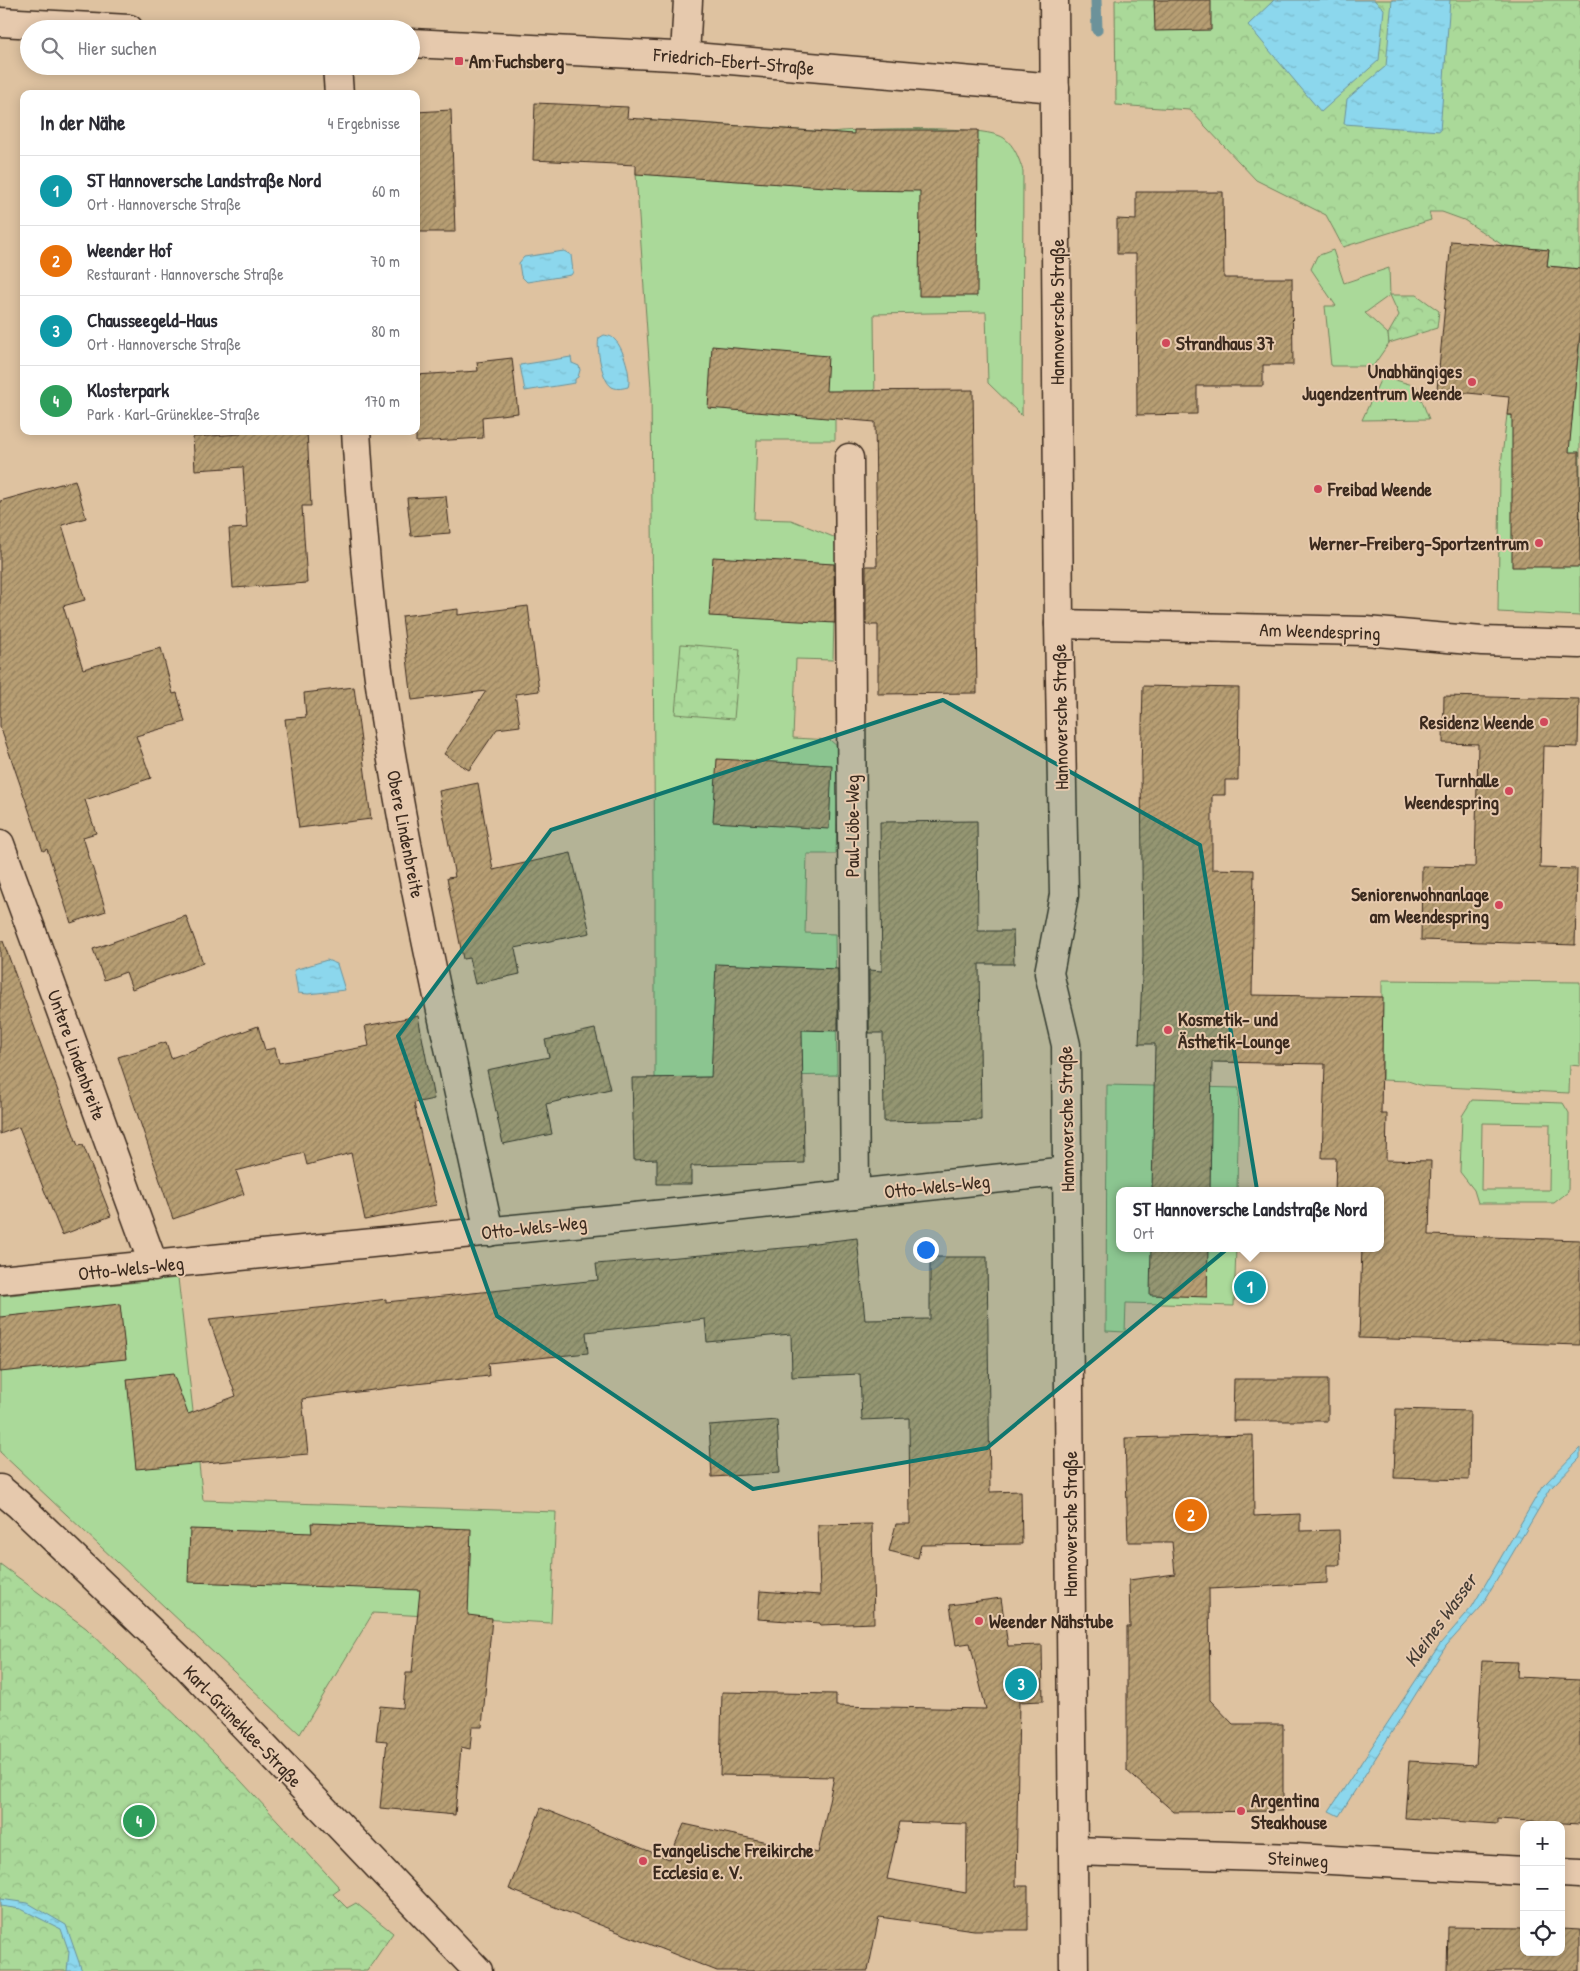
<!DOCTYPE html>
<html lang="de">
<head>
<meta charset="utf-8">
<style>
  :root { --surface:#fff; --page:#f7f7f7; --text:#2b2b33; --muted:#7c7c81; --line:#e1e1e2; --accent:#d93025 }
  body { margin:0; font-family:"Patrick Hand",sans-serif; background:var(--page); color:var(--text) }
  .controls { position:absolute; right:15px; bottom:15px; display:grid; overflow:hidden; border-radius:10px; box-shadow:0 2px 12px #0003 }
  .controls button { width:45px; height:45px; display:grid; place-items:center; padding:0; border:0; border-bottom:1px solid var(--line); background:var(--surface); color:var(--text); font:25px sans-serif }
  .you { position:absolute; left:925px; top:1249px; width:18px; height:18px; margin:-12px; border:4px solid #fff; border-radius:50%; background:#1a73e8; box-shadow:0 0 0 8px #1a73e833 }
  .badge { display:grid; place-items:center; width:32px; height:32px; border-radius:50%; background:var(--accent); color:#fff; font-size:16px; font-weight:700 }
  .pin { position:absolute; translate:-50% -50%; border:2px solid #fff; box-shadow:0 1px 5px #0006 }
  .popup { position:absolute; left:1116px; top:1187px; width:268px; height:65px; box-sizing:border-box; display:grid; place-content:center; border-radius:10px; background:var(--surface); filter:drop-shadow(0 1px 4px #0005); font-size:16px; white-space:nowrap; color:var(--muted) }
  .popup b { font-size:19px; color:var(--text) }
  .popup::after { content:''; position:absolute; left:50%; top:100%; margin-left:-10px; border:10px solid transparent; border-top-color:var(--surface) }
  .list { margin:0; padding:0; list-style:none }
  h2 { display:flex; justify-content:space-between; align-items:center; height:65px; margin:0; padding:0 20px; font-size:21px }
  h2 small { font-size:16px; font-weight:400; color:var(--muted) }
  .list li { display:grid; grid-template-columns:32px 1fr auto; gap:15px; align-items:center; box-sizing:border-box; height:70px; padding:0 20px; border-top:1px solid var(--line) }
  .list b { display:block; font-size:19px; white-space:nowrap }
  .list p { margin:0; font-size:16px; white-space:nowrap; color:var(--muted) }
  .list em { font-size:16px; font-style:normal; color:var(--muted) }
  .icon { flex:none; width:28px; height:28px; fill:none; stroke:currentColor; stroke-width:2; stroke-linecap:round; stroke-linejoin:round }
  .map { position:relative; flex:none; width:1580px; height:1971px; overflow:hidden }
  .search { position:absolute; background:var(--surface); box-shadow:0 2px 12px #0003; left:20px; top:20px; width:400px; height:55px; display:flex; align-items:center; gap:12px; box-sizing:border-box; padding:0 18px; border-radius:28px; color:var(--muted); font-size:19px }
  .panel { position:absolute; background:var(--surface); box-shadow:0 2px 12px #0003; left:20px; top:90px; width:400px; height:345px; border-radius:10px }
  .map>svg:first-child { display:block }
</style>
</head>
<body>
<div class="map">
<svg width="1580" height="1971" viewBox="0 0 1580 1971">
  <defs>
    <pattern id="park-crowns" width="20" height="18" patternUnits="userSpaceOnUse" patternTransform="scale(1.25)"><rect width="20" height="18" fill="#aad999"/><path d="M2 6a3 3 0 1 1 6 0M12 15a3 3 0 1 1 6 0" fill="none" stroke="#93ba83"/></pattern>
    <pattern id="water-ripples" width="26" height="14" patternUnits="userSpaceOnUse" patternTransform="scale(1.25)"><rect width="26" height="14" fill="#8cd7ed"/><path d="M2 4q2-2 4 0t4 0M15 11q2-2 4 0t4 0" fill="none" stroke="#7ab9cb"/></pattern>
    <pattern id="building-hatch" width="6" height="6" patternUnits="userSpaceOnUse" patternTransform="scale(1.25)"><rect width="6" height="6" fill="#b79e73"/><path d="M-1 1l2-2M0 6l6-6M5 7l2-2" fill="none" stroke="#96815e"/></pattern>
  </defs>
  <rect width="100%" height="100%" fill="#dec2a0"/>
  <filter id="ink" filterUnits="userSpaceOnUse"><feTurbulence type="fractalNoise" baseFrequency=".02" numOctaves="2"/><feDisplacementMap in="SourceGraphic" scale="10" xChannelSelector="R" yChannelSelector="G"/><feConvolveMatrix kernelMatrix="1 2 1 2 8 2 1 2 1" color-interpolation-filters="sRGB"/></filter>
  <g filter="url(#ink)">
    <g fill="#aad999" stroke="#72825c" fill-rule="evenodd">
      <path d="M 640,119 L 830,132 C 859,129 984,124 1004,138 C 1015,146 1019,159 1023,171 L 1022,416 L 988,383 L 986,312 L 874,314 L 875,410 L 835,410 L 835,440 L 757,440 L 754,519 L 791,520 L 836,538 L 833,660 L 796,659 L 793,738 L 830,740 L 839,748 L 836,854 L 807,854 L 805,933 L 835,934 L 837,1075 L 655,1078 L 655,890 L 651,388 L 636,174 Z"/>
      <path d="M 1333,250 L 1344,283 L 1389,268 L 1390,295 L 1365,313 L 1388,334 L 1389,343 L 1373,366 L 1331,366 L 1325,306 L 1336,306 L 1311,269 L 1317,256 Z"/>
      <path d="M 1580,334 L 1580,616 L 1498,612 L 1500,473 L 1507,415 L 1572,421 Z"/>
      <path d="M 1382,376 L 1416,386 L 1429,419 L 1362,420 Z"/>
      <path d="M 1382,980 L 1580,982 L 1580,1066 L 1570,1065 L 1569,1093 L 1423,1086 L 1408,1081 L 1382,1080 Z"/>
      <path d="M 1107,1085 L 1239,1088 L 1237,1191 L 1120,1191 L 1120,1248 L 1236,1248 L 1234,1306 L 1126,1303 L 1125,1332 L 1106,1331 Z"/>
      <path d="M 1472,1100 L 1563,1103 L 1569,1113 L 1568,1192 L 1554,1203 L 1478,1203 L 1474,1190 L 1460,1172 L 1462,1116 ZM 1482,1123 L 1550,1124 L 1549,1190 L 1481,1190 Z"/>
      <path d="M 178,1278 L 203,1500 L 556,1512 L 551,1623 L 373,1613 L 300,1734 L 0,1452 L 0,1296 Z"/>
    </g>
    <g fill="url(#park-crowns)" stroke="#72825c">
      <path d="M 1115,0 L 1580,0 L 1580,269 L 1547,266 L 1549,250 L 1504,246 L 1464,220 L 1442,212 L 1429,212 L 1431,220 L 1343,247 L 1326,215 L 1256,180 L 1190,110 L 1116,105 Z"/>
      <path d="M 1390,295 L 1417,295 L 1439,311 L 1437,328 L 1389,343 L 1388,334 L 1399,315 Z"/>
      <path d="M 681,644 L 740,649 L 734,719 L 675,714 Z"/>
      <path d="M 0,1564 L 86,1628 L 218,1756 L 338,1886 L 340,1889 L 333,1894 L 347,1908 L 356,1903 L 393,1933 L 367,1971 L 0,1971 Z"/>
    </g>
    <g fill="url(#water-ripples)" stroke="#6c929a">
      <path d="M 1274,0 L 1374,0 L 1384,9 L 1379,60 L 1321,112 L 1248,25 Z"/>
      <path d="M 1392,0 L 1450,0 L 1440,131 L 1344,124 L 1347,99 L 1386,66 Z"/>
      <path d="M 564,251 L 571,255 L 573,272 L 571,275 L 527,282 L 521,276 L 519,263 L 524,257 Z"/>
      <path d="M 604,335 C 609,336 612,336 615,340 C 623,347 632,377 628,387 C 623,388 618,390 612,387 C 602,381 596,348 599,338 Z"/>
      <path d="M 571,357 L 572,363 L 579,366 L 580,370 L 578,377 L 575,379 L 575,383 L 525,391 L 520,365 Z"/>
      <path d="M 327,960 L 337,964 L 345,990 L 308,994 L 298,993 L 294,970 Z"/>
      <path d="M 1580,1448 L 1580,1458 L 1551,1488 L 1481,1607 L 1446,1646 L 1339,1816 L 1329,1811 L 1440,1644 L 1472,1607 L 1542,1487 Z"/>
      <path d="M 0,1899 L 28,1903 L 66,1925 L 82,1971 L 67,1971 L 69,1952 L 61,1929 L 21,1909 L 0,1906 Z"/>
    </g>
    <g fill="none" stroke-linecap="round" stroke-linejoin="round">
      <path stroke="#6c929a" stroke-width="11" d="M 1096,0 L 1097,30"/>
    </g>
    <g fill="url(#building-hatch)" stroke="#3b2a1e" fill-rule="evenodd">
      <path d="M 1154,0 L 1211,0 L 1211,30 L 1155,31 Z"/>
      <path d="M 535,103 L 628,107 L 627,118 L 854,134 L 854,130 L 978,130 L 977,296 L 919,296 L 920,191 L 854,190 L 854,189 L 636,174 L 636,165 L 533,160 Z"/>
      <path d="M 451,110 L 455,232 L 416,232 L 416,112 Z"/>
      <path d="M 1136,192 L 1223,192 L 1224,278 L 1292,278 L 1293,365 L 1263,365 L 1263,386 L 1197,386 L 1197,414 L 1137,415 L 1136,254 L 1117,254 L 1117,219 L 1136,220 Z"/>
      <path d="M 1451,241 L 1549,250 L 1547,266 L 1580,269 L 1580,334 L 1569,452 L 1579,452 L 1580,567 L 1512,567 L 1512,415 L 1507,415 L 1509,397 L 1437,390 Z"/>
      <path d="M 712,346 L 828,356 L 826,391 L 973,390 L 977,693 L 878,694 L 878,625 L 866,625 L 866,566 L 877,566 L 875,422 L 708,408 Z"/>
      <path d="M 512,358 L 518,413 L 482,417 L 483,438 L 416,442 L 416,375 L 478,371 L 477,362 Z"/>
      <path d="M 241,431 L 307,431 L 311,506 L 302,506 L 307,583 L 233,588 L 229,529 L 247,528 L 243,467 L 195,470 L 193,437 L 241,434 Z"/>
      <path d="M 75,480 L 86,518 L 62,525 L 85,600 L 63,606 L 83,669 L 161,648 L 173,694 L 177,693 L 185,722 L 136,736 L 151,778 L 85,800 L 96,833 L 83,837 L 106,911 L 71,923 L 47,849 L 43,851 L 0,726 L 0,501 Z"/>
      <path d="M 446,496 L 450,533 L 411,536 L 407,498 Z"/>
      <path d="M 713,557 L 834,564 L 835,623 L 709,616 Z"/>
      <path d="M 528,606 L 539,691 L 515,694 L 520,726 L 497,729 L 469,770 L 444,754 L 486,691 L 412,700 L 402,616 L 458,609 L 458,615 Z"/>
      <path d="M 1143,686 L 1239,688 L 1238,780 L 1225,780 L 1225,795 L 1212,795 L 1212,869 L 1254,870 L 1252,995 L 1383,997 L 1381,1114 L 1387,1114 L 1386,1160 L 1431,1161 L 1429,1235 L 1580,1240 L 1580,1345 L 1359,1338 L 1362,1248 L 1380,1248 L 1380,1191 L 1335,1191 L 1336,1158 L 1322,1158 L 1325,1064 L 1212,1062 L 1210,1191 L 1152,1191 L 1155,1044 L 1139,1044 L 1143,956 L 1141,773 Z"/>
      <path d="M 354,687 L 371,819 L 299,828 L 285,719 L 306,717 L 304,693 Z"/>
      <path d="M 1444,696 L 1579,699 L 1578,747 L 1543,746 L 1540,868 L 1577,869 L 1575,945 L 1421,940 L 1422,866 L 1475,867 L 1478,744 L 1443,743 Z"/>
      <path d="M 717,759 L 832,765 L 829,829 L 713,822 Z"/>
      <path d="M 478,783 L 493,870 L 571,853 L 590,933 L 515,948 L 520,974 L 475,984 L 469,958 L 463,959 L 447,878 L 455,877 L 439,791 Z"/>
      <path d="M 977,821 L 978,931 L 1013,931 L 1014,964 L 979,964 L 981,1120 L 884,1122 L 883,1033 L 869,1033 L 869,970 L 882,971 L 880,822 Z"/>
      <path d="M 186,916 L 203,963 L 132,989 L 126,972 L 104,980 L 93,949 Z"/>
      <path d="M 0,941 L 3,941 L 78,1146 L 83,1145 L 111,1216 L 62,1235 L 19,1127 L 0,1134 Z"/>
      <path d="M 716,964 L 838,969 L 838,1031 L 802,1030 L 804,1163 L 691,1166 L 691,1184 L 657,1184 L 657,1159 L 634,1160 L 632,1078 L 711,1077 Z"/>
      <path d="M 418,1016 L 434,1099 L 414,1103 L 436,1205 L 365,1220 L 351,1153 L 307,1165 L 304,1153 L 236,1171 L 244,1194 L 173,1219 L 118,1057 L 166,1042 L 171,1058 L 258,1026 L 265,1050 L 275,1048 L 279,1063 L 369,1046 L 365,1026 Z"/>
      <path d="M 595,1029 L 610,1089 L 546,1104 L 552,1134 L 503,1144 L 487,1070 L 549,1057 L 545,1040 Z"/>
      <path d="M 857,1238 L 865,1320 L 930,1319 L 930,1257 L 987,1257 L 990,1492 L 1021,1491 L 1022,1544 L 921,1545 L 918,1558 L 889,1551 L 896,1524 L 910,1524 L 909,1418 L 862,1420 L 860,1374 L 792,1377 L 791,1334 L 707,1342 L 705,1319 L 586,1332 L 588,1353 L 488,1363 L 489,1376 L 397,1386 L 397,1387 L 302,1399 L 308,1454 L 136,1469 L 127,1379 L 173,1374 L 188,1414 L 236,1396 L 209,1319 L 328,1307 L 386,1299 L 386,1302 L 598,1280 L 596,1264 L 807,1246 L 807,1244 Z"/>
      <path d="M 1151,1248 L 1208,1248 L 1207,1297 L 1150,1295 Z"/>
      <path d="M 120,1304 L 126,1359 L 0,1372 L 0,1317 Z"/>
      <path d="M 1234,1379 L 1328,1379 L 1328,1421 L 1233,1421 Z"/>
      <path d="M 1396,1409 L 1470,1411 L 1469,1480 L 1394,1478 Z"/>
      <path d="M 777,1420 L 780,1473 L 712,1477 L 709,1425 Z"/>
      <path d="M 1253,1435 L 1254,1516 L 1300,1514 L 1300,1531 L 1339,1530 L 1340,1565 L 1327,1565 L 1327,1583 L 1209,1589 L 1210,1700 L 1233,1724 L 1283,1724 L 1283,1811 L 1174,1812 L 1127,1771 L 1127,1627 L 1130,1627 L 1129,1580 L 1175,1574 L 1172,1542 L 1128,1542 L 1125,1438 Z"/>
      <path d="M 311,1523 L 471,1529 L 468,1615 L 492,1618 L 482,1727 L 472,1727 L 470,1749 L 461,1747 L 455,1815 L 380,1808 L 387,1741 L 376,1740 L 380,1706 L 403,1708 L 406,1673 L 412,1673 L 420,1590 L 188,1582 L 190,1529 L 312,1533 Z"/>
      <path d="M 872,1524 L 874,1623 L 820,1625 L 820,1623 L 758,1619 L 760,1591 L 820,1595 L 818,1525 Z"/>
      <path d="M 1001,1598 L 1008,1646 L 1042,1645 L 1043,1701 L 1019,1702 L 1016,1886 L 1028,1886 L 1028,1930 L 974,1930 L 879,1917 L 868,1971 L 717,1971 L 509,1889 L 541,1808 L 669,1859 L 684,1824 L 818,1853 L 834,1777 L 720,1775 L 722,1692 L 836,1694 L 836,1706 L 986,1709 L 970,1643 L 956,1645 L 950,1605 ZM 900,1822 L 967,1824 L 966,1893 L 887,1879 Z"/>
      <path d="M 1482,1661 L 1518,1662 L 1517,1677 L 1580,1680 L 1580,1824 L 1498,1819 L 1498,1824 L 1405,1818 L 1409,1761 L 1476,1765 Z"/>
      <path d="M 1448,1927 L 1524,1928 L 1524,1952 L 1561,1952 L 1561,1929 L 1580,1930 L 1580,1971 L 1447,1971 Z"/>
    </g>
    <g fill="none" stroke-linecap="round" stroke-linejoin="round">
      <g stroke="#3b2a1e" stroke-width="31">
        <g id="minor">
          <path d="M 0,22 L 129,29"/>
          <path d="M 411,43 L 694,57 L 1055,88"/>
          <path d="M 685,56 L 688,0"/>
          <path d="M 337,66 L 339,94"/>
          <path d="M 356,431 C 362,529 370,627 386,724 C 413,894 453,1063 489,1232"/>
          <path d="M 849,458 L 855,1194"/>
          <path d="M 1059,624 L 1366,631 L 1482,641 L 1580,644"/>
          <path d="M 0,844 L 154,1266"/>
          <path d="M 0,1280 L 715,1209 L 1067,1171"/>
          <path d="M 0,1489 L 18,1504 L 187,1666 L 478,1971"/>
          <path d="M 1073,1851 L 1296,1858 L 1524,1871"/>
          <path d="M 1561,1873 L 1580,1874"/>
        </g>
      </g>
      <g stroke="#3b2a1e" stroke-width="31">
        <path id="tertiary" d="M 1054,0 L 1059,624 L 1064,895 L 1049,973 L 1066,1045 L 1074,1971"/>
      </g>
      <use href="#minor" stroke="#e6c9ad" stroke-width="28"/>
      <use href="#tertiary" stroke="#e6c9ad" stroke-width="28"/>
    </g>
  </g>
  <path fill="#0f766e" fill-opacity="0.2" stroke="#0f766e" stroke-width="4" stroke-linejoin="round" d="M 943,700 L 1200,845 L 1262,1220 L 987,1448 L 753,1489 L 497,1316 L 398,1036 L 551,830 Z"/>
  <g fill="#d1495b" stroke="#e6c9ad" stroke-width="2">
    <rect x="454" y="56" width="10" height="10" rx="2.5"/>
    <circle cx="1166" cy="343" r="5"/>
    <circle cx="1472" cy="382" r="5"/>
    <circle cx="1318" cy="489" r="5"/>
    <circle cx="1539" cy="543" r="5"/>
    <circle cx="1544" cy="722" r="5"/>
    <circle cx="1509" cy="791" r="5"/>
    <circle cx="1499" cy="905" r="5"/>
    <circle cx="1168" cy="1030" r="5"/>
    <circle cx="979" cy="1621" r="5"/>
    <circle cx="1241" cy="1811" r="5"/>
    <circle cx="643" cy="1861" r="5"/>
  </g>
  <g text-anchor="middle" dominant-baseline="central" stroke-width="4" stroke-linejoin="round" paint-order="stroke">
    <g font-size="19" font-weight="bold" fill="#3b2a1e" stroke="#e6c9ad" text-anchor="start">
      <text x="469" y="61">Am Fuchsberg</text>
      <text x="1176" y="343">Strandhaus 37</text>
      <text x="1462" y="371" text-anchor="end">Unabhängiges<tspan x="1462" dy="22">Jugendzentrum Weende</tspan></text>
      <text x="1328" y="489">Freibad Weende</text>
      <text x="1529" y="543" text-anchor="end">Werner-Freiberg-Sportzentrum</text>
      <text x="1534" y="722" text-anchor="end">Residenz Weende</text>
      <text x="1499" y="780" text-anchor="end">Turnhalle<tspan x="1499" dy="22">Weendespring</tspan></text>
      <text x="1489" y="894" text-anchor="end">Seniorenwohnanlage<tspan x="1489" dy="22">am Weendespring</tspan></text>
      <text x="1178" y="1019">Kosmetik- und<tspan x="1178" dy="22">Ästhetik-Lounge</tspan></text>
      <text x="989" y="1621">Weender Nähstube</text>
      <text x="1251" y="1800">Argentina<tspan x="1251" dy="22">Steakhouse</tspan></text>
      <text x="653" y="1850">Evangelische Freikirche<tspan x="653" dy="22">Ecclesia e. V.</tspan></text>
    </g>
    <g font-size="19" fill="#3b2a1e" stroke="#e6c9ad">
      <text transform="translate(734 61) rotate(5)">Friedrich-Ebert-Straße</text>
      <text transform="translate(1057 312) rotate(-90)">Hannoversche Straße</text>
      <text transform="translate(1320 631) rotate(2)">Am Weendespring</text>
      <text transform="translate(1060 717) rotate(-91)">Hannoversche Straße</text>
      <text transform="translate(852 826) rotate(-90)">Paul-Löbe-Weg</text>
      <text transform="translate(406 834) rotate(79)">Obere Lindenbreite</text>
      <text transform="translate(77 1055) rotate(70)">Untere Lindenbreite</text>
      <text transform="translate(1066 1119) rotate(-91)">Hannoversche Straße</text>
      <text transform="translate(937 1186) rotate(-6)">Otto-Wels-Weg</text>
      <text transform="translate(534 1227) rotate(-6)">Otto-Wels-Weg</text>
      <text transform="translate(131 1268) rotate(-6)">Otto-Wels-Weg</text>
      <text transform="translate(1070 1524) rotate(-90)">Hannoversche Straße</text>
      <text transform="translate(243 1726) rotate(46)">Karl-Grüneklee-Straße</text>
      <text transform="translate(1298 1859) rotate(3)">Steinweg</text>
    </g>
    <g font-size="20" font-style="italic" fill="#433b33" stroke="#e6c9ad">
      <text transform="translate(1440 1620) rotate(-54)">Kleines Wasser</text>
    </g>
  </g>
</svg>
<div class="controls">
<button>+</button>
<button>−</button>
<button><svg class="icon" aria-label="locate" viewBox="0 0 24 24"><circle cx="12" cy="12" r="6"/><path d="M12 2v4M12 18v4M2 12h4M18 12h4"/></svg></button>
</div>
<div class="you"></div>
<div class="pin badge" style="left:1250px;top:1287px;background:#0f9aa8">1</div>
<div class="popup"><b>ST Hannoversche Landstraße Nord</b>Ort</div>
<div class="pin badge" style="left:1191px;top:1515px;background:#e8710a">2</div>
<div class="pin badge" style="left:1021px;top:1684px;background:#0f9aa8">3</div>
<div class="pin badge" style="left:139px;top:1821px;background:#2e9e5b">4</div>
<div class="search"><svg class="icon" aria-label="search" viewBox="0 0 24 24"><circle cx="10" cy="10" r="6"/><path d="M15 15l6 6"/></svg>Hier suchen</div>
<section class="panel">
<h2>In der Nähe<small>4 Ergebnisse</small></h2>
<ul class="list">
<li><span class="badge" style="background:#0f9aa8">1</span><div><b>ST Hannoversche Landstraße Nord</b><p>Ort · Hannoversche Straße</p></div><em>60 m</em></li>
<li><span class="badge" style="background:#e8710a">2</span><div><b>Weender Hof</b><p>Restaurant · Hannoversche Straße</p></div><em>70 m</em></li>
<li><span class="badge" style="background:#0f9aa8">3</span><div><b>Chausseegeld-Haus</b><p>Ort · Hannoversche Straße</p></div><em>80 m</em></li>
<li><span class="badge" style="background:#2e9e5b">4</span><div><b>Klosterpark</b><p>Park · Karl-Grüneklee-Straße</p></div><em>170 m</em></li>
</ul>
</section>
</div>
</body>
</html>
